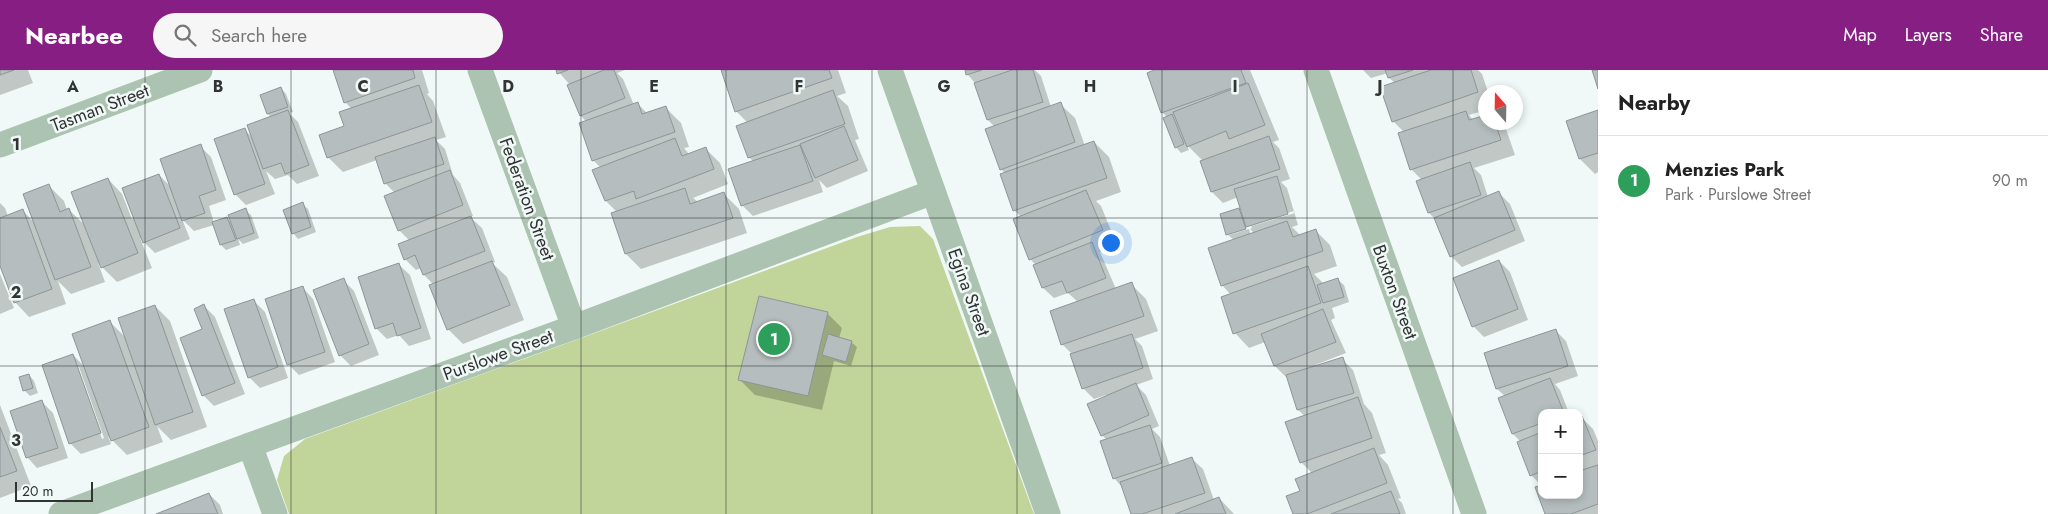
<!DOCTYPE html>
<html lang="en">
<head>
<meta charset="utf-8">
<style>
  :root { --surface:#fff; --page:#f6f6f6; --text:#222; --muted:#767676; --line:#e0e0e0; --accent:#871e84 }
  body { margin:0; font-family:Jost,sans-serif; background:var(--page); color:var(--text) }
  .controls { position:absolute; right:15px; bottom:15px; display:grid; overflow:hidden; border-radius:10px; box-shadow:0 2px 8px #0003 }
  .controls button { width:45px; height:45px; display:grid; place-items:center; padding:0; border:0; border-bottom:1px solid var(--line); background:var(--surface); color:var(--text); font:25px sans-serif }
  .compass { position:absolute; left:1478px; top:15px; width:45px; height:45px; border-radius:50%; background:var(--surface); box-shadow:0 2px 8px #0003; rotate:340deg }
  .scale { position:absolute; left:15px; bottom:12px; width:78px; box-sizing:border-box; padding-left:5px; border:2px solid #313433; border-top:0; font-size:14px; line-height:18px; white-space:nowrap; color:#313433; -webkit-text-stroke:4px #f0f9f7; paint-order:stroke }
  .you { position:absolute; left:1110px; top:172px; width:18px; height:18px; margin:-12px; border:4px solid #fff; border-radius:50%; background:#1a73e8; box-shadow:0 0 0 8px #1a73e833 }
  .badge { display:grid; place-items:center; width:32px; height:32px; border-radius:50%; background:var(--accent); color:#fff; font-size:16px; font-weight:700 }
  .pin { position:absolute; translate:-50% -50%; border:2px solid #fff; box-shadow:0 1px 5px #0006 }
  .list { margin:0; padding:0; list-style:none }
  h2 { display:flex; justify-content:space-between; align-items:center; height:65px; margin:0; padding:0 20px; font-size:21px }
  h2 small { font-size:16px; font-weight:400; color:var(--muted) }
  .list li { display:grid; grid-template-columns:32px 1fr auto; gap:15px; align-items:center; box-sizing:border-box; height:90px; padding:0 20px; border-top:1px solid var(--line) }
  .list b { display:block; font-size:19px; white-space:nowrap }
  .list p { margin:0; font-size:16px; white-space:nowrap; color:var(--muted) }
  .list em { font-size:16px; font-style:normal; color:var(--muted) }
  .icon { flex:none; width:28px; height:28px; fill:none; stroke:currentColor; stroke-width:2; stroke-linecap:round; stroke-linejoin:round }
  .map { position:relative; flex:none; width:1598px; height:444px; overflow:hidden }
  header { display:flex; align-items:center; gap:30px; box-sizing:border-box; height:70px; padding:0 25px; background:var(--accent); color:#fff }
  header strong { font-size:24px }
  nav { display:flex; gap:28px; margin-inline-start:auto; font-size:18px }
  .search { width:350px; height:45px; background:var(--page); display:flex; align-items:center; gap:12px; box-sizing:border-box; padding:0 18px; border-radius:28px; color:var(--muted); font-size:19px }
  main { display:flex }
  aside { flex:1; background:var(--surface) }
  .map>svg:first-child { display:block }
</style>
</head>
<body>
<header>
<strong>Nearbee</strong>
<div class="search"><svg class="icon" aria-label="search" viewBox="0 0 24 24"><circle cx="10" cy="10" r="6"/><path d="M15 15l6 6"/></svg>Search here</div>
<nav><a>Map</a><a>Layers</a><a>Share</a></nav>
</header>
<main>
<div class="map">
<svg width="1598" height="444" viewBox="0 0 1598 444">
  <rect width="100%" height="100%" fill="#f0f9f7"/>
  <path fill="#c1d49a" d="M 920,156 L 933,169 L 1034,444 L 289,444 L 277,410 L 284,386 L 305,369 L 857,167 L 890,157 Z"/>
  <g fill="#0003" fill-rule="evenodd">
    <path d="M 0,0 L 28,0 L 33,13 L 0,25 Z"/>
    <path d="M 334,0 L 422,0 L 429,23 L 427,24 L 433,31 L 446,67 L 436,70 L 445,79 L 453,105 L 460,113 L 473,146 L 470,147 L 482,158 L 495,192 L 492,193 L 507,207 L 524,250 L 463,274 L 448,259 L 434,215 L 424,205 L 421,198 L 416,200 L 405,189 L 410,171 L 399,160 L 395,123 L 385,113 L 377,90 L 343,102 L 328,87 L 345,57 L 352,39 L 345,32 Z"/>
    <path d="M 557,0 L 625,0 L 617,3 L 623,9 L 634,35 L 638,34 L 648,44 L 666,38 L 681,53 L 689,77 L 684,78 L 689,84 L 705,78 L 720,93 L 728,114 L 693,128 L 698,132 L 724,124 L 739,139 L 747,163 L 641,199 L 626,184 L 612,143 L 617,142 L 606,131 L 594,100 L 601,98 L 593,90 L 587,52 L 581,46 L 570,15 Z"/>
    <path d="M 726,0 L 838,0 L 846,23 L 837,26 L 848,36 L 859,69 L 855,70 L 868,101 L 827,118 L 819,110 L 823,122 L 753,146 L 742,135 L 754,92 L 749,87 L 748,53 L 736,41 Z"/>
    <path d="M 966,0 L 1035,0 L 1041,6 L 1051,37 L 1060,34 L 1075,48 L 1085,76 L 1094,72 L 1109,87 L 1121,122 L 1096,131 L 1101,136 L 1117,175 L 1100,182 L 1116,219 L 1131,214 L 1146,229 L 1158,261 L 1135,269 L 1142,276 L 1153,309 L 1136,315 L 1146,325 L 1159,356 L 1152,359 L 1160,367 L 1170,396 L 1192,389 L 1203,399 L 1214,430 L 1219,428 L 1234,444 L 1132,444 L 1123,418 L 1114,408 L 1107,370 L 1102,365 L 1106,325 L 1094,329 L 1083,318 L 1073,285 L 1062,274 L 1078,232 L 1068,223 L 1054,228 L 1043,218 L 1036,195 L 1030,189 L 1021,147 L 1014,140 L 1005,103 L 1001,99 L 995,57 L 988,50 L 975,13 L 968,5 Z"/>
    <path d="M 1158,0 L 1250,0 L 1279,70 L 1273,72 L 1279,78 L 1290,109 L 1281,112 L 1287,118 L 1298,155 L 1292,157 L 1300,165 L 1315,160 L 1330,175 L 1337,196 L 1314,204 L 1324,214 L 1338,210 L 1344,215 L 1349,232 L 1332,238 L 1335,248 L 1331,250 L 1346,283 L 1315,295 L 1315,297 L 1342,289 L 1353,300 L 1364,334 L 1372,343 L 1386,383 L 1379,385 L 1388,395 L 1401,428 L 1398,429 L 1402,433 L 1406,444 L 1294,444 L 1302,422 L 1312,403 L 1301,392 L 1305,346 L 1298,340 L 1288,306 L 1286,307 L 1275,296 L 1265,272 L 1249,278 L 1235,263 L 1231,225 L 1222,215 L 1234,170 L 1227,164 L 1239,140 L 1244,145 L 1238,127 L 1223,133 L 1212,122 L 1201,91 L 1203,91 L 1186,74 L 1189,80 L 1181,83 L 1176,77 L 1167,47 L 1162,42 ZM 1294,141 L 1295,143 L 1252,156 L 1252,154 ZM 1251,155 L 1252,158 L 1250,159 L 1254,163 L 1251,165 L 1249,159 L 1229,165 L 1229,163 Z"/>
    <path d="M 1363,0 L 1478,0 L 1482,4 L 1488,22 L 1486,22 L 1486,40 L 1469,45 L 1473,50 L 1500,52 L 1506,59 L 1515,85 L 1474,98 L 1481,105 L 1488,127 L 1499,123 L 1510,134 L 1525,171 L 1462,197 L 1451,186 L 1437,151 L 1429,143 L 1422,110 L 1411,99 L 1404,62 L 1393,51 L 1395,13 L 1389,8 L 1388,3 L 1371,8 Z"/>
    <path d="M 281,18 L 286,24 L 293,42 L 289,43 L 298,52 L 319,106 L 297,114 L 288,105 L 275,109 L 266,101 L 275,124 L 246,135 L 235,124 L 245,60 L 252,67 L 271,47 L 268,44 Z"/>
    <path d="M 1598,42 L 1598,102 L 1595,104 L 1580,89 Z"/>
    <path d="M 200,76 L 211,87 L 226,130 L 209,136 L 214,153 L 227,148 L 233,154 L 245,140 L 251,145 L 259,168 L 243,174 L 238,169 L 240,175 L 226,180 L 221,175 L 214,155 L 194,161 L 182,149 L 190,169 L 155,183 L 140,168 L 152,198 L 117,212 L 98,193 L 105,212 L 71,224 L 58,211 L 66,234 L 29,247 L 15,232 L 0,192 L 0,133 L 5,138 L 8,146 L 23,141 L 36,154 L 49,116 L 64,131 L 67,140 L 69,140 L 86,156 L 108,109 L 122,124 L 132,149 L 135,148 L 159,105 L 172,118 Z"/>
    <path d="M 302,134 L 308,139 L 316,162 L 298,169 L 293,163 Z"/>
    <path d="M 1499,191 L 1510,202 L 1528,250 L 1484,267 L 1473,256 Z"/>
    <path d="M 399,195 L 410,205 L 431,269 L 409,276 L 399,265 L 387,269 L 376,258 Z"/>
    <path d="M 0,204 L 14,238 L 0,244 Z"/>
    <path d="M 343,210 L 354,221 L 379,285 L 351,296 L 340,285 Z"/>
    <path d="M 303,218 L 313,229 L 335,292 L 299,305 L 288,294 Z"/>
    <path d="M 254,231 L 265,242 L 288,308 L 260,318 L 249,307 Z"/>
    <path d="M 155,236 L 170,251 L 207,357 L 171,370 L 157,356 L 163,372 L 127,385 L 108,366 L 111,374 L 81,384 L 70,373 L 73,285 L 86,298 L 110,252 L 126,268 ZM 76,297 L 79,297 L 104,368 L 102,369 Z"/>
    <path d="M 204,236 L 215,247 L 245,324 L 214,336 L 203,325 Z"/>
    <path d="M 827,243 L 842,258 L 839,268 L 851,272 L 857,277 L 851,296 L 834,291 L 822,340 L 755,325 L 740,310 Z"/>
    <path d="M 1555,260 L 1566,271 L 1578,306 L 1555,314 L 1560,320 L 1569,343 L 1542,343 L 1542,416 L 1531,405 L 1521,372 L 1513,364 L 1505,326 L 1497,319 L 1486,284 Z"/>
    <path d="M 29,305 L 34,311 L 38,323 L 30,326 L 24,320 Z"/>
    <path d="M 42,332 L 53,343 L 68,388 L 37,398 L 27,387 Z"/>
    <path d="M 0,335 L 31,416 L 0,428 Z"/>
    <path d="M 1582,348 L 1593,359 L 1598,371 L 1598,444 L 1546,444 L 1542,425 L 1579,425 L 1579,349 Z"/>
    <path d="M 209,424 L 220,435 L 223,444 L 159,444 Z"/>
  </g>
  <g fill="#b5bdbf" stroke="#8d9597">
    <path d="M 0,0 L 14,0 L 0,5 Z"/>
    <path d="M 333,0 L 413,0 L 415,8 L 344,33 Z"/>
    <path d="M 556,0 L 568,0 L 557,4 Z"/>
    <path d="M 604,0 L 614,0 L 625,28 L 580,46 L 567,15 Z"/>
    <path d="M 721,0 L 829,0 L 832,8 L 735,42 Z"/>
    <path d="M 965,0 L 982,0 L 966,5 Z"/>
    <path d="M 1012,0 L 1033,0 L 1043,32 L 987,50 L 974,13 Z"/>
    <path d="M 1154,0 L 1241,0 L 1246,13 L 1161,43 L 1147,3 Z"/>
    <path d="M 1385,0 L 1413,0 L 1388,8 Z"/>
    <path d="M 1431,0 L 1471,0 L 1478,22 L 1392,52 L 1380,17 Z"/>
    <path d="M 1592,0 L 1598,0 L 1598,19 Z"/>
    <path d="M 1248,13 L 1265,55 L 1229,69 L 1226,61 L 1187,77 L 1173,42 Z"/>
    <path d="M 419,15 L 432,52 L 327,88 L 319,65 L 344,56 L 339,42 Z"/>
    <path d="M 281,17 L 288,37 L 267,44 L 260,25 Z"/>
    <path d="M 833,20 L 845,54 L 748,88 L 736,56 Z"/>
    <path d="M 638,32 L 642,44 L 666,36 L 675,62 L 592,91 L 579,53 Z"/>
    <path d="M 1061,32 L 1075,72 L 1000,100 L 985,59 Z"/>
    <path d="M 288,40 L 309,95 L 285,104 L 281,93 L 263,99 L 247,55 Z"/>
    <path d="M 1598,40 L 1598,83 L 1579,89 L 1566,51 Z"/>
    <path d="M 1466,41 L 1469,50 L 1486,45 L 1486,52 L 1495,52 L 1501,70 L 1410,100 L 1398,63 Z"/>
    <path d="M 1172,44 L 1184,74 L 1175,78 L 1163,48 Z"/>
    <path d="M 844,56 L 858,90 L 815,108 L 800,74 Z"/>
    <path d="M 245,58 L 265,114 L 234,125 L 214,69 Z"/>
    <path d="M 1269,66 L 1280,99 L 1211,122 L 1200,91 Z"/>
    <path d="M 435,67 L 444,94 L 384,114 L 375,87 Z"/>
    <path d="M 675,68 L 682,86 L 706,77 L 714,99 L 636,129 L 634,121 L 605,131 L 592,100 Z"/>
    <path d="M 1094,71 L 1107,108 L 1013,141 L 1000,104 Z"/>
    <path d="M 201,74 L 216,120 L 199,126 L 205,143 L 182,151 L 160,89 Z"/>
    <path d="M 800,75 L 813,111 L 741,136 L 728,99 Z"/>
    <path d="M 1470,92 L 1481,125 L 1428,143 L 1416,111 Z"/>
    <path d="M 450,100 L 463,135 L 398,161 L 384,126 Z"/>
    <path d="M 159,104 L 180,158 L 143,173 L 122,118 Z"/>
    <path d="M 1277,106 L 1288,144 L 1246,157 L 1234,119 Z"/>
    <path d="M 108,108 L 138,183 L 101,198 L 71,122 Z"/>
    <path d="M 49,114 L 60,142 L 69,138 L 91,197 L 55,210 L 23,124 Z"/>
    <path d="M 685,118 L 690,134 L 724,122 L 733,148 L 625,184 L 611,143 Z"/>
    <path d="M 1086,120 L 1103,160 L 1029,190 L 1013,149 Z"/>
    <path d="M 1499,121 L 1515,160 L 1450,187 L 1434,148 Z"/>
    <path d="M 303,132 L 311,157 L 292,164 L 283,140 Z"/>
    <path d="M 246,138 L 254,163 L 237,169 L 228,145 Z"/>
    <path d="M 1239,138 L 1246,159 L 1226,165 L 1220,144 Z"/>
    <path d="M 23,139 L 52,219 L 14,233 L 0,196 L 0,148 Z"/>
    <path d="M 471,146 L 485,181 L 423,205 L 415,185 L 404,190 L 398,174 Z"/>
    <path d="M 227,147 L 236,170 L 220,175 L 212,152 Z"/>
    <path d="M 1287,151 L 1293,167 L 1316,159 L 1323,181 L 1221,216 L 1208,178 Z"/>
    <path d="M 1092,172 L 1106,208 L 1067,223 L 1062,211 L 1042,218 L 1033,195 Z"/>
    <path d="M 1499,190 L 1518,239 L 1472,257 L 1453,208 Z"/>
    <path d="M 492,191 L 510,235 L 447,260 L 429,215 Z"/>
    <path d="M 399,193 L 421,258 L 397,266 L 393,253 L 375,259 L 358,207 Z"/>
    <path d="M 1308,196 L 1321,233 L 1233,264 L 1221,227 Z"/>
    <path d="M 344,208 L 369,274 L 339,286 L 313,220 Z"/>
    <path d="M 1338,208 L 1344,227 L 1323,233 L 1317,215 Z"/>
    <path d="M 1132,212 L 1144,246 L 1061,275 L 1050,241 Z"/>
    <path d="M 303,216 L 325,282 L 287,295 L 265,229 Z"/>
    <path d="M 759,226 L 828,242 L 808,326 L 738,310 Z"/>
    <path d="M 254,229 L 278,297 L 248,308 L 224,239 Z"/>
    <path d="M 204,234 L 235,313 L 202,326 L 180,268 L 202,259 L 194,239 Z"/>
    <path d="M 155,235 L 193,342 L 155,355 L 118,248 Z"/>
    <path d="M 1323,239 L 1336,272 L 1274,296 L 1261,264 Z"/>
    <path d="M 110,250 L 149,357 L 111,371 L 72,264 Z"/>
    <path d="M 1556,259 L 1568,296 L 1496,319 L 1484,283 Z"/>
    <path d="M 828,264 L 852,271 L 846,292 L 822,285 Z"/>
    <path d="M 1132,264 L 1143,298 L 1082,319 L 1070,284 Z"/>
    <path d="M 73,284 L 101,363 L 69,374 L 42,295 Z"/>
    <path d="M 1343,287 L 1354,323 L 1297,340 L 1286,305 Z"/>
    <path d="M 29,304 L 33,318 L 23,321 L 19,307 Z"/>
    <path d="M 1550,308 L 1564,343 L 1542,343 L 1542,353 L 1512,364 L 1498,328 Z"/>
    <path d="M 1136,313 L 1149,345 L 1101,366 L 1087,334 Z"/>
    <path d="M 1358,327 L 1372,368 L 1300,393 L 1285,352 Z"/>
    <path d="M 42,330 L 58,378 L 26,388 L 10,341 Z"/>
    <path d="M 1582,346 L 1596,380 L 1579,386 L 1579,348 Z"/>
    <path d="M 1150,355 L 1162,393 L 1113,409 L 1100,371 Z"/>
    <path d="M 0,357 L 17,401 L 0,407 Z"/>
    <path d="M 1542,362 L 1542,401 L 1530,406 L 1517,372 Z"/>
    <path d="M 1374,378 L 1387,413 L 1307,444 L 1293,444 L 1286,426 L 1300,421 L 1295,409 Z"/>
    <path d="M 1192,387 L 1205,423 L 1142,444 L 1131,444 L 1120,412 Z"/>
    <path d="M 1598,395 L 1598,434 L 1571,444 L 1545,444 L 1535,417 L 1542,415 L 1542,425 L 1579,425 L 1579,401 Z"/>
    <path d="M 1391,421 L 1400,444 L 1331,444 Z"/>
    <path d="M 209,423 L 218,444 L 156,444 Z"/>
    <path d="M 1219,427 L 1226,444 L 1175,444 Z"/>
  </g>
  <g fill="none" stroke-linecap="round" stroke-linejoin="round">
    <g stroke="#abc3b0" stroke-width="25">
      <path d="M 480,0 L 574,257"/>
      <path d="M 890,0 L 1048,444"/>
      <path d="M 1316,0 L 1474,444"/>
      <path d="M 0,75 L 200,0"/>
      <path d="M 250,375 L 275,444"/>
      <path d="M 61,444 L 574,257 L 933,122"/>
    </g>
  </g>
  <path fill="none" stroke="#313433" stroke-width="1" stroke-opacity="0.55" d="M 145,0 L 145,444M 291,0 L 291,444M 436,0 L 436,444M 581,0 L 581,444M 726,0 L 726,444M 872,0 L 872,444M 1017,0 L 1017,444M 1162,0 L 1162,444M 1307,0 L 1307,444M 1453,0 L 1453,444M 0,148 L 1598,148M 0,296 L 1598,296"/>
  <g text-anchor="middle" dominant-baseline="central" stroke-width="5" stroke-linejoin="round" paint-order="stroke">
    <g font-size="18" fill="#313433" stroke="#f0f9f7">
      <text transform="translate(100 38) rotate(-21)">Tasman Street</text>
      <text transform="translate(527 129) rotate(70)">Federation Street</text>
      <text transform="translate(969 222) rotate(70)">Egina Street</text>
      <text transform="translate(1395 222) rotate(70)">Buxton Street</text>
      <text transform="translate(498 285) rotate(-20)">Purslowe Street</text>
    </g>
  </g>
  <g font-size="16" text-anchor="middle" font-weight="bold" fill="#313433" stroke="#f0f9f7" stroke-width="5" stroke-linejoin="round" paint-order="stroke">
    <text x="73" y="22">A</text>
    <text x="218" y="22">B</text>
    <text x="363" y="22">C</text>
    <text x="508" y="22">D</text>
    <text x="654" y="22">E</text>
    <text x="799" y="22">F</text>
    <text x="944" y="22">G</text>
    <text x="1090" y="22">H</text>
    <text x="1235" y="22">I</text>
    <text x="1380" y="22">J</text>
    <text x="16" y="80">1</text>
    <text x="16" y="228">2</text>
    <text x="16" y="376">3</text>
  </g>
</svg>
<div class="controls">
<button>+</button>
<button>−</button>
</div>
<svg class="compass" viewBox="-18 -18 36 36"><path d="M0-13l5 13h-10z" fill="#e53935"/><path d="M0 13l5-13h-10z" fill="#767676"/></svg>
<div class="scale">20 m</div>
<div class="you"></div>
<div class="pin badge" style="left:774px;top:269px;background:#2e9e5b">1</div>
</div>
<aside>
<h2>Nearby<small></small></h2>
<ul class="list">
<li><span class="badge" style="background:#2e9e5b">1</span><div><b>Menzies Park</b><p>Park · Purslowe Street</p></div><em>90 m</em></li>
</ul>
</aside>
</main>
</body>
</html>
